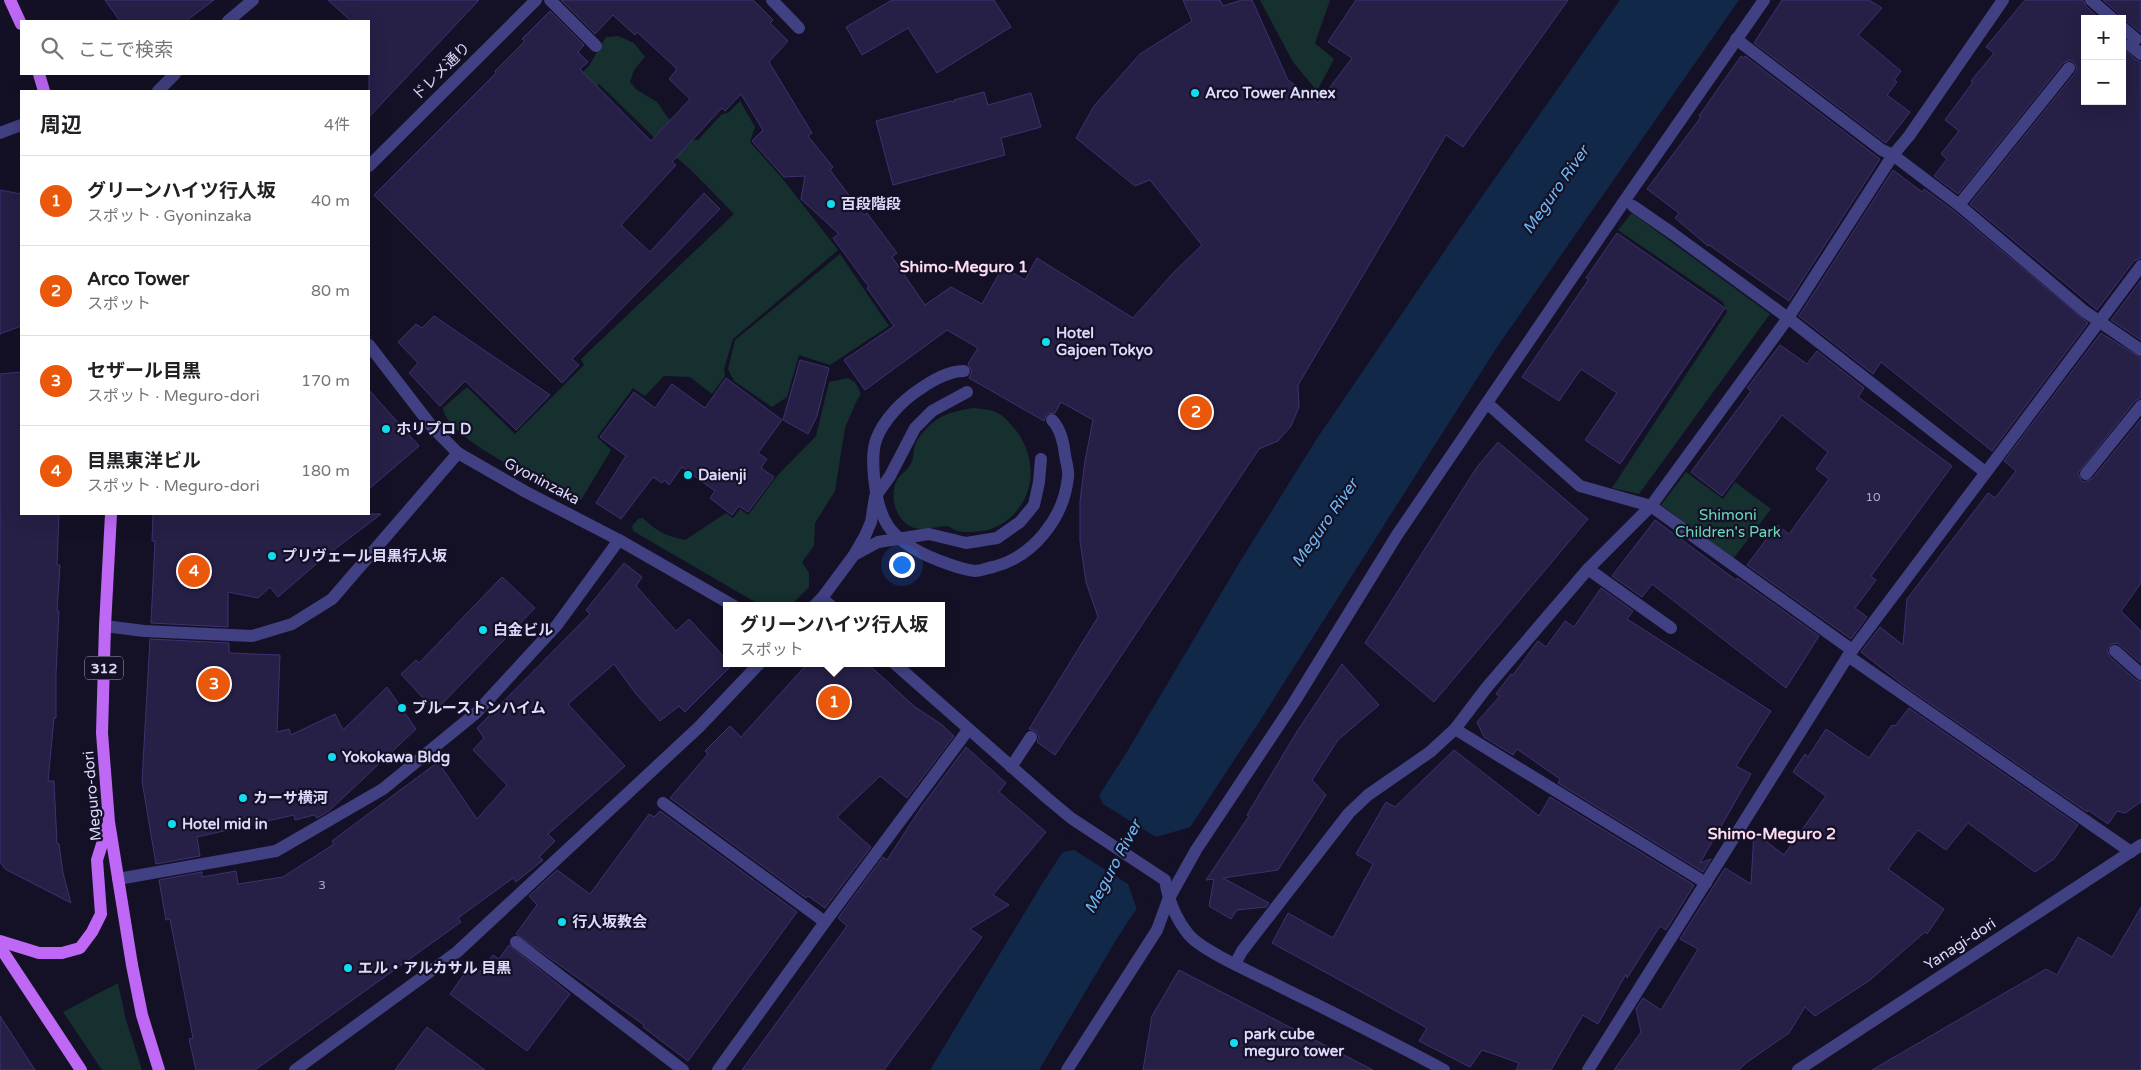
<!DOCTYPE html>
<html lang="ja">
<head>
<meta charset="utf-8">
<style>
  :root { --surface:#fff; --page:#f6f6f6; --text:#202124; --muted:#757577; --line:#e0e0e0; --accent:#ea580c }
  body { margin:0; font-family:"Varela Round","Noto Sans JP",sans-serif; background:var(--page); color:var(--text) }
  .controls { position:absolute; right:15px; top:15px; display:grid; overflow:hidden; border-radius:0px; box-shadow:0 5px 20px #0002 }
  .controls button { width:45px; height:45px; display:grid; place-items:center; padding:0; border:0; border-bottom:1px solid var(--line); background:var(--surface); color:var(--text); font:25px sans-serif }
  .you { position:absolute; left:901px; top:564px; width:18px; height:18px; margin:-12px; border:4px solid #fff; border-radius:50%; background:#1a73e8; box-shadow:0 0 0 8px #1a73e833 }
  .badge { display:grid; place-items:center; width:32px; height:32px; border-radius:50%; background:var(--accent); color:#fff; font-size:16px; font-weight:700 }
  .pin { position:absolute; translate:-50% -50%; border:2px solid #fff; box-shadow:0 1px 5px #0006 }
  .popup { position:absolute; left:723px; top:602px; width:222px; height:65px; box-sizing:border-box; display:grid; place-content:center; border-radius:0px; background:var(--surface); filter:drop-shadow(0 1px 4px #0005); font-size:16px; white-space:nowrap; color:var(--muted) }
  .popup b { font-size:19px; color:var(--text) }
  .popup::after { content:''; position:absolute; left:50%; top:100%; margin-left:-10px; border:10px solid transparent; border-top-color:var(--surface) }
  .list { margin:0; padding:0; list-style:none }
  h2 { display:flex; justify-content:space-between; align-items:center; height:65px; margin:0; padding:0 20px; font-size:21px }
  h2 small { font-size:16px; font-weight:400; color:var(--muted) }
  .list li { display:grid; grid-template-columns:32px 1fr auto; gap:15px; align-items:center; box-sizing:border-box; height:90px; padding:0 20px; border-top:1px solid var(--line) }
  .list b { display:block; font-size:19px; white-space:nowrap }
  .list p { margin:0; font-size:16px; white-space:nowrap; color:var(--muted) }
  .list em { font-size:16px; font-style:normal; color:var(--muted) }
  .icon { flex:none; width:28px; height:28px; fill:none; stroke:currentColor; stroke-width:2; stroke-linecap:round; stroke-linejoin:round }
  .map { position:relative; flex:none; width:2141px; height:1070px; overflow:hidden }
  .search { position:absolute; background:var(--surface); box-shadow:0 5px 20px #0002; left:20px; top:20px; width:350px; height:55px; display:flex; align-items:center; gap:12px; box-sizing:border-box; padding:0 18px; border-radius:0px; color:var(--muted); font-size:19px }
  .panel { position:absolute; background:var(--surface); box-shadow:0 5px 20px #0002; left:20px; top:90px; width:350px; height:425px; border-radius:0px }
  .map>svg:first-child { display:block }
</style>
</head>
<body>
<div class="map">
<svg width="2141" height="1070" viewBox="0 0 2141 1070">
  <rect width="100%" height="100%" fill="#141126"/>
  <g fill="#15302e">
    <path d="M 1260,0 L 1330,0 L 1315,43 L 1334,59 L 1317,91 L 1293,62 Z"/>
    <path d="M 618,36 L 634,43 L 645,57 L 634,70 L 630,82 L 637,90 L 657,102 L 668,118 L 691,140 L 698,140 L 722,114 L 728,113 L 740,101 L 755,127 L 750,142 L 782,178 L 838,250 L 733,339 L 724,369 L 725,376 L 712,394 L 690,377 L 664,376 L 645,396 L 633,388 L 597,437 L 611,450 L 581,500 C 552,487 446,440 443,408 L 467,387 L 515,434 L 584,365 L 581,359 L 734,214 L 691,170 L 664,147 L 599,84 L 555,128 L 556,98 L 589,66 L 606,37 Z"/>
    <path d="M 1632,213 L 1770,314 L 1639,494 L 1612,488 L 1727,312 L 1723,302 L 1618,230 Z"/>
    <path d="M 840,254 L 889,326 L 830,365 L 799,355 L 787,397 L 772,407 L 734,381 L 728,369 L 735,340 Z"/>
    <path d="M 848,378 L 855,382 L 861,394 L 856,402 L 845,428 L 835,491 L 815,523 L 814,546 L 802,562 L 809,573 L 809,587 L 790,606 L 762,606 L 633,531 L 632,526 L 638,519 L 643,518 C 655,531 667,536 685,540 L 726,513 L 733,518 L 740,509 L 748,515 L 777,476 L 816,436 L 829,382 Z"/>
    <path d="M 973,408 C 980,409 989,409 995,412 C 1004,415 1009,423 1015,429 C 1042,463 1034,512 991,529 C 983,532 966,533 958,531 C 954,530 951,527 947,526 C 942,526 928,529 921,529 C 899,529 887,499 897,480 C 901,473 908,471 911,463 C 914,458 913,451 915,445 C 918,437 925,430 931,424 C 943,413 957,411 973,408 Z"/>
    <path d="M 1686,472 L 1723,499 L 1735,482 L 1771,509 L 1733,559 L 1661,505 Z"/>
    <path d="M 118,983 L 126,1020 L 142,1070 L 102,1070 L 63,1012 Z"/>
  </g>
  <path fill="#122849" d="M 1620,0 L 1739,0 L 1497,347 L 1261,719 L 1116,940 L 1039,1070 L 930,1070 L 1042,884 L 1125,755 L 1238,565 L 1316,440 L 1467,218 Z"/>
  <path fill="#141126" d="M 1098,792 L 1103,804 L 1156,837 L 1194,826 L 1138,912 L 1128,884 L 1074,850 L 1059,853 Z"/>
  <g fill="#261f46" stroke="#3e3270">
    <path d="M 105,0 L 214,0 L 186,21 L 120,21 Z"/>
    <path d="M 328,0 L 479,0 L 369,117 L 369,21 L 351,21 Z"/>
    <path d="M 561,0 L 753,0 L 773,20 L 770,23 L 788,41 L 769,62 L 812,133 L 808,136 L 833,167 L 830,170 L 864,215 L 867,213 L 897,253 L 892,257 L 925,305 L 951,287 L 982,304 L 1003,267 L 1025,280 L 1037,258 L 1133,318 L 1174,272 L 1202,245 L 1150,180 L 1135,186 L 1076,138 L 1094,106 L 1140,54 L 1192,21 L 1183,0 L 1220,0 L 1223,6 L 1242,0 L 1252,0 L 1288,80 L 1318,103 L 1352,58 L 1328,42 L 1356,0 L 1568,0 L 1463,147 L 1446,135 L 1298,385 L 1299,407 L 1291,426 L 1278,441 L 1259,449 L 1055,755 L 1037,742 L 1039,737 L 1036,731 L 1029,729 L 1098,617 L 1086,582 L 1080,541 L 1080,501 L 1085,461 L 1093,420 L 1061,402 L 1055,413 L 1047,414 L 1044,421 L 969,378 L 972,371 L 968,364 L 978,348 L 947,330 L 865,390 L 844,360 L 894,326 L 867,288 L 869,287 L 833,238 L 839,234 L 801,199 L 805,176 L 784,177 L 752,141 L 763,130 L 741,94 L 725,111 L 722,108 L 672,162 L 676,165 L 621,225 L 650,252 L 704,193 L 720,209 L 572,359 L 579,365 L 562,383 L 374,195 L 496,73 L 495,71 L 525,41 L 522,39 L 550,11 L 584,45 L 578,52 L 588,62 L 580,69 L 651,141 L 690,99 L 669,79 L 677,69 L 637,32 L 635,35 L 613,15 L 595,34 Z"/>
    <path d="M 892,0 L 994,0 L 1011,27 L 937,73 L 908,28 L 862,55 L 846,27 Z"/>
    <path d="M 1782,0 L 1869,0 L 1882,8 L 1858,35 L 1901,71 L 1894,80 L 1897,82 L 1887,95 L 1910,112 L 1886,143 L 1754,43 Z"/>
    <path d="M 2025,0 L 2083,0 L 2086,6 L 2100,19 L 2085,19 L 2085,101 L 2122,101 L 2122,47 L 2136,60 L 2141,62 L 2141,258 L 2134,261 L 2097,310 L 1970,204 L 2075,73 L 2077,69 L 2074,62 L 2070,60 L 2063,63 L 1958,194 L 1934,176 L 1947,159 L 1941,154 L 1959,131 L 1945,120 L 1973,82 L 1971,81 L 1994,53 L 1986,47 Z"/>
    <path d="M 2103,0 L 2141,0 L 2141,33 L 2127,21 L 2121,19 L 2118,13 Z"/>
    <path d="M 1741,56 L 1744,58 L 1745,56 L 1880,159 L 1789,301 L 1709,245 L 1708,246 L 1675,218 L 1679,213 L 1647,189 L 1701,117 L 1699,116 Z"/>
    <path d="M 984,92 L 988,105 L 1031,93 L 1041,127 L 1001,138 L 1005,155 L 893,185 L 876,121 L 951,101 L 955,102 L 954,100 Z"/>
    <path d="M 1893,170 L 1922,192 L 1924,189 L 1954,211 L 2088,323 L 1992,451 L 1881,362 L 1873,374 L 1799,316 Z"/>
    <path d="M 0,190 L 21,194 L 21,326 L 0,334 Z"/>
    <path d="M 1617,233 L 1725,308 L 1620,464 L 1585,440 L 1617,393 L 1581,369 L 1559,401 L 1522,377 L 1589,279 L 1586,278 Z"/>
    <path d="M 2141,280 L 2141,340 L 2111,320 Z"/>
    <path d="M 434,316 L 550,395 L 516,430 L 465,381 L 440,406 L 409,373 L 418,363 L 398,342 L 416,324 L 422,328 Z"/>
    <path d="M 2101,333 L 2141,358 L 2141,398 L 2135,401 L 2078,473 L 2081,480 L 2084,482 L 2092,479 L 2141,419 L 2141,583 L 2121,611 L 2141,631 L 2141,663 L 2117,643 L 2112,644 L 2107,650 L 2110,657 L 2136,680 L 2141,682 L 2141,802 L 2125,813 L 2117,811 L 2108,824 L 2088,810 L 2087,812 L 1902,684 L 1861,652 L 1880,627 L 1903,645 L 1907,599 L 1988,493 L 1995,498 L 2016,471 L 2004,461 Z"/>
    <path d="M 1780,345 L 1807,364 L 1817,351 L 1864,388 L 1858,397 L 1952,466 L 1871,576 L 1876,580 L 1855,608 L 1867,617 L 1851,639 L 1747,565 L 1777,525 L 1789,534 L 1829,479 L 1816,469 L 1828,452 L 1782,415 L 1722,496 L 1691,472 L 1751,391 L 1747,388 Z"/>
    <path d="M 800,360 L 829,368 L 817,416 L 808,434 L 783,420 Z"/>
    <path d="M 21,372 L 21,514 L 59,514 L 57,565 L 60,565 L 57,611 L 59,611 L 56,674 L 56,718 L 54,718 L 48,781 L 54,781 L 57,844 L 59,844 L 63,873 L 71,903 L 5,869 L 0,862 L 0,374 Z"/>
    <path d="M 726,378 L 782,420 L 758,453 L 767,459 L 761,468 L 774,477 L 748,512 L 739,506 L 732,515 L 710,498 L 715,491 L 682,467 L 669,485 L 664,480 L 662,483 L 653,477 L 621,519 L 596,503 L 626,456 L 600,437 L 634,392 L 655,408 L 672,384 L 705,408 Z"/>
    <path d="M 369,390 L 419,446 L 369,489 Z"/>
    <path d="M 1498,442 L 1588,519 L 1434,702 L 1365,643 L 1477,467 Z"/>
    <path d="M 153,514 L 381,514 L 322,559 L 278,597 L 270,587 L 258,598 L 228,592 L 228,627 L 151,623 L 155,541 L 152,541 Z"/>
    <path d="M 1655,520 L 1736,580 L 1737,578 L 1819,636 L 1786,688 L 1652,584 L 1642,597 L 1612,576 Z"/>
    <path d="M 624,563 L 642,577 L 636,586 L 676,631 L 689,619 L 726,659 L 726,663 L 732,665 L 685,712 L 679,706 L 660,721 L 636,694 L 614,664 L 568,704 L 625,766 L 548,834 L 555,841 L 539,857 L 543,860 L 516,882 L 513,878 L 458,918 L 461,922 L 255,1070 L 196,1070 L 189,1039 L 193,1038 L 170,919 L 166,920 L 159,880 L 202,872 L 202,877 L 236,871 L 238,884 L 283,877 L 334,844 L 332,841 L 438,762 L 477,819 L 507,785 L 473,750 L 484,738 L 477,728 L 590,614 L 586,610 Z"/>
    <path d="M 502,577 L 535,608 L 435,711 L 401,674 L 416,660 L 419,663 Z"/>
    <path d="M 1601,588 L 1633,611 L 1627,619 L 1771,711 L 1736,766 L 1751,774 L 1700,863 L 1711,859 L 1703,872 L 1558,783 L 1560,779 L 1517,749 L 1513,755 L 1484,737 L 1477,722 L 1500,696 L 1496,694 L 1511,674 L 1513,675 L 1538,641 L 1546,647 L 1565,621 L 1574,627 Z"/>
    <path d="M 150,639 L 229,643 L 229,653 L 280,655 L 277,732 L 289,729 L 291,735 L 335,714 L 343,730 L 387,687 L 416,729 L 329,811 L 317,818 L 314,815 L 295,820 L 294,815 L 197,837 L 200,856 L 156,864 L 142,781 Z"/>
    <path d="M 808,663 L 867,663 L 915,707 L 941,724 L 954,736 L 907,798 L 880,776 L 837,817 L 871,847 L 825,908 L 808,896 L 806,898 L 670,798 L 708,754 L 705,751 L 730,726 L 741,737 Z"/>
    <path d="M 1342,664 L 1379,705 L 1338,740 L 1312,780 L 1326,795 L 1278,870 L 1223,878 L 1269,903 L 1266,907 L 1237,910 L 1231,919 L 1209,906 L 1214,879 L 1206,880 L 1249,816 L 1247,815 L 1298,730 Z"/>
    <path d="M 1909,708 L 2078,825 L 2054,859 L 2035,872 L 1968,823 L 1946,850 L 1918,830 L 1888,869 L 1944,909 L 1927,934 L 1925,932 L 1870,980 L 1815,1016 L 1805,1007 L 1789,1033 L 1746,1063 L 1739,1070 L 1614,1070 L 1641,1032 L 1636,1009 L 1643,998 L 1661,1010 L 1698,949 L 1680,939 L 1725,868 L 1751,884 L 1754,832 L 1784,855 L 1826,796 L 1793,772 L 1805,754 L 1808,757 L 1826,729 L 1869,758 L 1892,725 L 1895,726 Z"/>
    <path d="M 966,747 L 1006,783 L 999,792 L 1046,832 L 993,895 L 1009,905 L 970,929 L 982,937 L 884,1070 L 742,1070 L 847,926 L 838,918 L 883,857 L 887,860 L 920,809 Z"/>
    <path d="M 1454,750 L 1539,816 L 1550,797 L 1694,885 L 1666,930 L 1660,926 L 1627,978 L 1626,974 L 1598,1024 L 1583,1015 L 1551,1070 L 1516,1070 L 1519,1063 L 1482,1050 L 1470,1067 L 1419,1041 L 1427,1028 L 1272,943 L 1288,913 L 1333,938 L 1373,864 L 1356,854 L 1386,802 L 1395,807 Z"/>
    <path d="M 660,811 L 797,912 L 688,1061 L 643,1027 L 644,1025 L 516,934 L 537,905 L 529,896 L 557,870 L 590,894 L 649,814 L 654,817 Z"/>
    <path d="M 2141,907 L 2141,1070 L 1872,1070 L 2046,969 L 2057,975 L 2078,937 L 2112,957 Z"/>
    <path d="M 509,945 L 570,994 L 527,1051 L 450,994 L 471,965 L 480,972 L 493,955 L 499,959 Z"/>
    <path d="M 1179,970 L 1373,1070 L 1143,1070 L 1152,1016 Z"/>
    <path d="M 0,1016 L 35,1070 L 0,1070 Z"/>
    <path d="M 427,1027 L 485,1070 L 395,1070 Z"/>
  </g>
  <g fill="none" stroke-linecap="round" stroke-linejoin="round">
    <g stroke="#414082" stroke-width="12">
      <path d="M 550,0 L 596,46"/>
      <path d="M 772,0 L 799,28"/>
      <path d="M 2091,0 L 2113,19"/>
      <path d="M 2122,27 L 2136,39 L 2130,45 L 2141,54"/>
      <path d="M 1959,205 L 2069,68"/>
      <path d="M 1633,206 L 1672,233"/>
      <path d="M 964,371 C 948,371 933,380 920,389 C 903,400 883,420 876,440 C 872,452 873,465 874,477 C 878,519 889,538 928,556 C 939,561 963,570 975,571 C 980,571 988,568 993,567 C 1033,557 1064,518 1068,477 C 1069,470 1066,462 1065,455 C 1064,443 1060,428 1052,420"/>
      <path d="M 1487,403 L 1580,486 L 1651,506 L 1852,650"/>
      <path d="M 2086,474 L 2141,406"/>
      <path d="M 854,555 L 878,542 L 929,534 L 966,543 L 997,538 L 1020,522 L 1034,505 L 1039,482 L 1041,459"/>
      <path d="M 1588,569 L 1671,628"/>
      <path d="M 822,598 L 854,555 L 865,536 L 871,522 L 875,497 L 890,476 L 915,428 L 932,411 L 967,392"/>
      <path d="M 2115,651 L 2141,674"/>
      <path d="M 1455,729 L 1706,883"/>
      <path d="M 1011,767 L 1031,737"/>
      <path d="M 663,803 L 825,922"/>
      <path d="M 516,942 L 683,1070"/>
    </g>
    <g stroke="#414082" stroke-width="12">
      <path d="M 228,21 L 253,0"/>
      <path d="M 1736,39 L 1882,150 L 1893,155 L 1959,205 L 2084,311 L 2141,350"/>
      <path d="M 158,91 L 175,74"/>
      <path d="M 369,166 L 536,0"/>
      <path d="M 1672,233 L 1788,318 L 1985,472"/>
      <path d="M 369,345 L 433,428 L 458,453 L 526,492 L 619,540 L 734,606"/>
      <path d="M 814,606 L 822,598 L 831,606"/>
      <path d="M 105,626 L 144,631 L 252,636 L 292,624 L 332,599 L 458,453"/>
      <path d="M 1848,656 L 2131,852"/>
      <path d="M 894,663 L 1047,798 L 1071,818 L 1165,880 C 1168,899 1176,919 1189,935 C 1203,951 1251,972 1271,982 C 1329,1011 1387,1039 1444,1070"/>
      <path d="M 118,879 L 276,851 L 383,789 L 476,713 L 557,625 L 619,540"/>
      <path d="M 1235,964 L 1242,951 L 1349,813 L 1368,795 L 1430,752 L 1455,729 L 1487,687 L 1588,569 L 1651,506 L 1788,318 L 1893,155 L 1909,136 L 2003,0"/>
      <path d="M 295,1070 L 457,952 L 699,727 L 760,663"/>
      <path d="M 718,1070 L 825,922 L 968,730"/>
      <path d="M 1067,1070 L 1157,930 L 1168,900 L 1196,850 L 1293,704 L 1397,535 L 1625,200 L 1764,0"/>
      <path d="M 1588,1070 L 1848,656 L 2141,266"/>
    </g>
    <g stroke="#414082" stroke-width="12">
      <path d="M 0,133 L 21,125"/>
      <path d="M 1798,1070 L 2141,845"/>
    </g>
    <g stroke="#be68f5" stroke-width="12">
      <path d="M 10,0 L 21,24"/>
      <path d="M 39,74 L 44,91"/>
      <path d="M 111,514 L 105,626 L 102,733 L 109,822 L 132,965 L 142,1015 L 159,1070"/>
      <path d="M 0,941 L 39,953 L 62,953 L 80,948 L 92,932 L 101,914 L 97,860 L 108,825"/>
      <path d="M 0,947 L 81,1070"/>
    </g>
  </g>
  <g fill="#12dcef" stroke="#141126" stroke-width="2">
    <circle cx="1195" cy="93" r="5"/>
    <circle cx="831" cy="204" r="5"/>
    <circle cx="1046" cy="342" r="5"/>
    <circle cx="386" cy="429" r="5"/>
    <circle cx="688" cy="475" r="5"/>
    <circle cx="272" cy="556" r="5"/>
    <circle cx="483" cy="630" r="5"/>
    <circle cx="402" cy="708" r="5"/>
    <circle cx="332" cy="757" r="5"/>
    <circle cx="243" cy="798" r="5"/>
    <circle cx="172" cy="824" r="5"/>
    <circle cx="562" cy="922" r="5"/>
    <circle cx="348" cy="968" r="5"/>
    <circle cx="1234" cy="1043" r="5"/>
  </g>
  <g text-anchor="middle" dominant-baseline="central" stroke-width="4.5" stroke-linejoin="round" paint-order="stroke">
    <g font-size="12" fill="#aeaace">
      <text x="1873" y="497">10</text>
      <text x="322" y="885">3</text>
    </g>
    <rect fill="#141126" stroke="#a09dbc" stroke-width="1" x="85" y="656.5" width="38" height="23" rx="4"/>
    <g font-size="14" font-weight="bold" fill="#dcd9fc">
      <text x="104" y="668">312</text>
    </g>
    <g font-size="15" fill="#dcd9fc" stroke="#141126">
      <text transform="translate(441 71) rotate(-45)">ドレメ通り</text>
      <text transform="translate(542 481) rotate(28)">Gyoninzaka</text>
      <text transform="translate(92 796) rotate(-95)">Meguro-dori</text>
      <text transform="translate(1960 944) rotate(-33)">Yanagi-dori</text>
    </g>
    <g font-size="15" font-weight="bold" fill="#dcd9fc" stroke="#141126" text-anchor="start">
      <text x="1205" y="93">Arco Tower Annex</text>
      <text x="841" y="204">百段階段</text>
      <text x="1056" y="333">Hotel<tspan x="1056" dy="17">Gajoen Tokyo</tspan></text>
      <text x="396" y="429">ホリプロ D</text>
      <text x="698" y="475">Daienji</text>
      <text x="282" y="556">プリヴェール目黒行人坂</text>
      <text x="493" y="630">白金ビル</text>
      <text x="412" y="708">ブルーストンハイム</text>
      <text x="342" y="757">Yokokawa Bldg</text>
      <text x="253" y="798">カーサ横河</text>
      <text x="182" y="824">Hotel mid in</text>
      <text x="572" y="922">行人坂教会</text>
      <text x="358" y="968">エル・アルカサル 目黒</text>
      <text x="1244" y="1034">park cube<tspan x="1244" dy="17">meguro tower</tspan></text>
    </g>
    <g font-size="15" fill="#69d8bb" stroke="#141126">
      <text x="1728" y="515">Shimoni<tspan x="1728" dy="17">Children's Park</tspan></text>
    </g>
    <g font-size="16" font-style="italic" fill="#6eb9f5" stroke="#141126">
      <text transform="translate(1556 190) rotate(-55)">Meguro River</text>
      <text transform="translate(1325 523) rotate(-55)">Meguro River</text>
      <text transform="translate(1113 867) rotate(-62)">Meguro River</text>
    </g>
    <g font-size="16" font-weight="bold" fill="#fddbf1" stroke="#141126">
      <text x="964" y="267">Shimo-Meguro 1</text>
      <text x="1772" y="834">Shimo-Meguro 2</text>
    </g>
  </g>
</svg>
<div class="controls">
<button>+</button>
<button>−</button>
</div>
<div class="you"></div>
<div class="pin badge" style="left:834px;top:702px">1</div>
<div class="popup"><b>グリーンハイツ行人坂</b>スポット</div>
<div class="pin badge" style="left:1196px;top:412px">2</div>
<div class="pin badge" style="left:214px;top:684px">3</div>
<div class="pin badge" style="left:194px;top:571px">4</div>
<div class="search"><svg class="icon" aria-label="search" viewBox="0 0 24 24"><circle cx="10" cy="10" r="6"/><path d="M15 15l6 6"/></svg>ここで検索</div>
<section class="panel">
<h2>周辺<small>4件</small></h2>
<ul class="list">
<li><span class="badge">1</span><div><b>グリーンハイツ行人坂</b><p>スポット · Gyoninzaka</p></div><em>40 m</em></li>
<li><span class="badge">2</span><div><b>Arco Tower</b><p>スポット</p></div><em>80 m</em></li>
<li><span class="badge">3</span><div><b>セザール目黒</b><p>スポット · Meguro-dori</p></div><em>170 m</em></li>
<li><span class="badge">4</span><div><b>目黒東洋ビル</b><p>スポット · Meguro-dori</p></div><em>180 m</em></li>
</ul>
</section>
</div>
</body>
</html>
